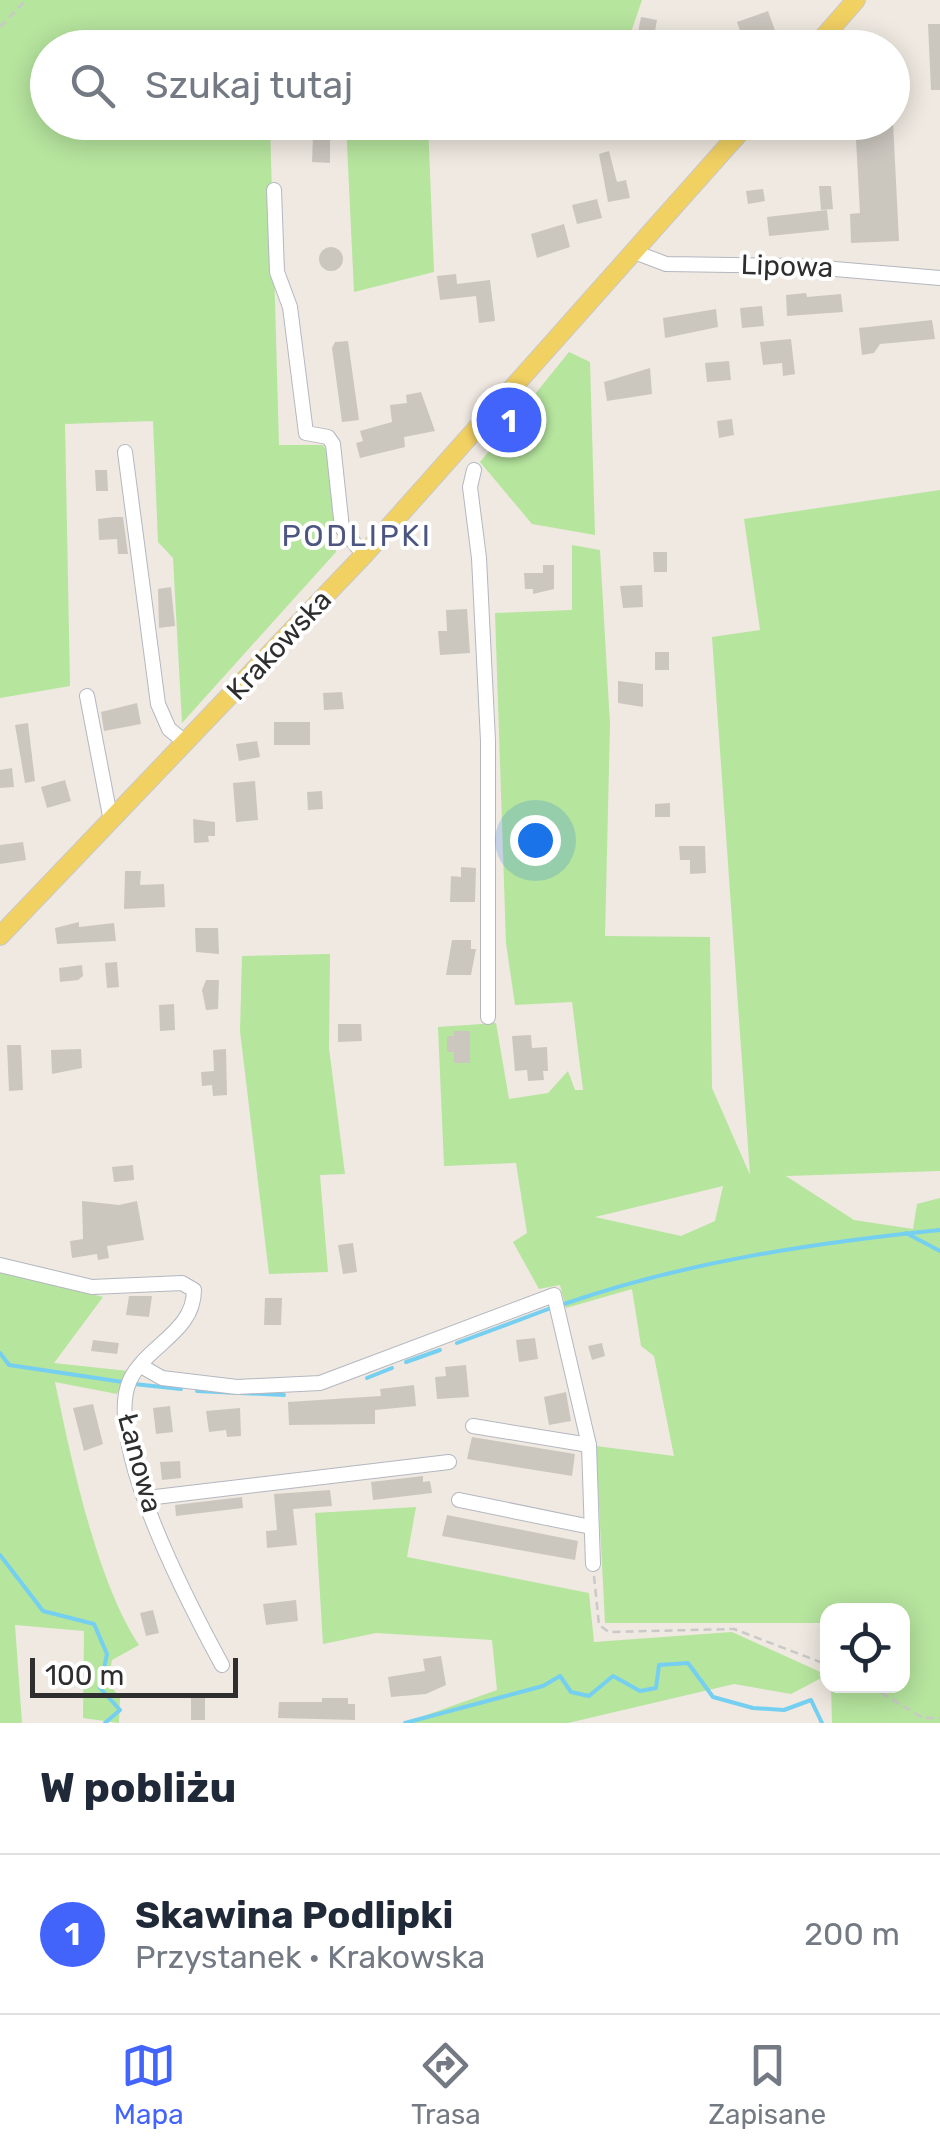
<!DOCTYPE html>
<html lang="pl">
<head>
<meta charset="utf-8">
<style>
  :root { --surface:#fff; --page:#f6f6f7; --text:#1f2937; --muted:#747a83; --line:#e0e1e3; --accent:#4264fb }
  body { margin:0; font-family:Rubik,sans-serif; background:var(--page); color:var(--text) }
  .controls { position:absolute; right:30px; bottom:30px; display:grid; overflow:hidden; border-radius:20px; box-shadow:0 5px 25px #0003 }
  .controls button { width:90px; height:90px; display:grid; place-items:center; padding:0; border:0; border-bottom:2px solid var(--line); background:var(--surface); color:var(--text); font:50px sans-serif }
  .scale { position:absolute; left:30px; bottom:25px; width:208px; box-sizing:border-box; padding-left:10px; border:5px solid #2e2e2e; border-top:0; font-size:28px; line-height:35px; white-space:nowrap; color:#2e2e2e; -webkit-text-stroke:8px #fff; paint-order:stroke }
  .you { position:absolute; left:535px; top:840px; width:35px; height:35px; margin:-25px; border:8px solid #fff; border-radius:50%; background:#1a73e8; box-shadow:0 0 0 15px #1a73e833 }
  .badge { display:grid; place-items:center; width:65px; height:65px; border-radius:50%; background:var(--accent); color:#fff; font-size:32px; font-weight:700 }
  .pin { position:absolute; translate:-50% -50%; border:5px solid #fff; box-shadow:0 2px 10px #0006 }
  .list { margin:0; padding:0; list-style:none }
  h2 { display:flex; justify-content:space-between; align-items:center; height:130px; margin:0; padding:0 40px; font-size:42px }
  h2 small { font-size:32px; font-weight:400; color:var(--muted) }
  .list li { display:grid; grid-template-columns:65px 1fr auto; gap:30px; align-items:center; box-sizing:border-box; height:160px; padding:0 40px; border-top:2px solid var(--line) }
  .list b { display:block; font-size:38px; white-space:nowrap }
  .list p { margin:0; font-size:32px; white-space:nowrap; color:var(--muted) }
  .list em { font-size:32px; font-style:normal; color:var(--muted) }
  .icon { flex:none; width:55px; height:55px; fill:none; stroke:currentColor; stroke-width:2; stroke-linecap:round; stroke-linejoin:round }
  .map { position:relative; flex:none; width:940px; height:1723px; overflow:hidden }
  .search { position:absolute; background:var(--surface); box-shadow:0 5px 25px #0003; left:30px; right:30px; top:30px; height:110px; display:flex; align-items:center; gap:25px; box-sizing:border-box; padding:0 35px; border-radius:55px; color:var(--muted); font-size:38px }
  .sheet { height:290px; background:var(--surface) }
  nav { display:flex; justify-content:space-around; align-items:center; box-sizing:border-box; height:140px; border-top:2px solid var(--line); background:var(--surface); font-size:28px; color:var(--muted) }
  nav a { display:grid; justify-items:center; gap:5px }
  nav .on { color:var(--accent) }
  .map>svg:first-child { display:block }
</style>
</head>
<body>
<div class="map">
<svg width="940" height="1723" viewBox="0 0 940 1723">
  <rect width="100%" height="100%" fill="#efe9e1"/>
  <g fill="#b6e59e" fill-rule="evenodd">
    <path d="M 0,0 L 642,0 L 626,47 L 48,48 L 48,122 L 270,123 L 279,445 L 323,445 L 328,453 L 336,552 L 182,723 L 173,558 L 158,542 L 153,421 L 65,424 L 70,686 L 0,698 Z"/>
    <path d="M 346,123 L 428,123 L 434,272 L 354,292 Z"/>
    <path d="M 569,352 L 590,362 L 595,535 L 532,524 L 480,462 Z"/>
    <path d="M 940,490 L 940,1171 L 786,1176 L 854,1220 L 913,1229 L 917,1204 L 940,1198 L 940,1723 L 832,1723 L 831,1686 L 902,1686 L 902,1610 L 828,1610 L 827,1623 L 605,1623 L 596,1446 L 674,1456 L 654,1356 L 641,1346 L 632,1289 L 566,1308 L 560,1285 L 539,1289 L 513,1242 L 527,1233 L 516,1163 L 444,1166 L 438,1027 L 496,1023 L 509,1099 L 548,1093 L 568,1071 L 575,1090 L 583,1090 L 572,1002 L 515,1005 L 506,943 L 495,613 L 572,610 L 572,545 L 600,550 L 610,724 L 605,936 L 710,937 L 712,1088 L 750,1175 L 712,637 L 760,630 L 744,519 ZM 723,1186 L 715,1221 L 681,1236 L 595,1217 Z"/>
    <path d="M 330,954 L 329,1048 L 345,1174 L 320,1175 L 328,1272 L 269,1274 L 240,1031 L 242,956 Z"/>
    <path d="M 0,1271 L 103,1297 L 54,1363 L 128,1371 L 117,1394 L 55,1382 C 71,1458 96,1580 139,1645 L 112,1660 L 108,1682 L 120,1698 L 119,1723 L 83,1718 L 84,1631 L 15,1625 L 22,1723 L 0,1723 Z"/>
    <path d="M 416,1507 L 407,1557 L 589,1593 L 594,1642 L 732,1632 L 827,1675 L 791,1694 L 734,1684 L 568,1723 L 404,1723 L 497,1690 L 492,1640 L 376,1633 L 323,1644 L 315,1513 Z"/>
  </g>
  <g fill="none" stroke-linecap="round" stroke-linejoin="round">
    <g stroke="#75cff0" stroke-width="4">
      <path d="M 906,1233 L 940,1251"/>
      <path d="M 564,1304 C 685,1262 813,1243 940,1230"/>
      <path d="M 457,1343 L 551,1308"/>
      <path d="M 0,1353 L 9,1365 L 123,1382"/>
      <path d="M 406,1362 L 440,1350"/>
      <path d="M 367,1378 L 392,1368"/>
      <path d="M 134,1384 L 181,1389"/>
      <path d="M 197,1391 L 284,1395"/>
      <path d="M 0,1555 L 43,1611 L 94,1624 L 107,1654 L 100,1688 L 120,1710 L 105,1723"/>
      <path d="M 405,1723 L 543,1686 L 560,1676 L 571,1692 L 589,1696 L 613,1676 L 640,1691 L 656,1688 L 659,1665 L 688,1663 L 713,1697 L 753,1708 L 784,1710 L 811,1700 L 822,1723"/>
    </g>
  </g>
  <g fill="#cbc7bf">
    <path d="M 768,11 L 777,36 L 746,48 L 737,22 Z"/>
    <path d="M 641,17 L 657,20 L 652,48 L 635,48 Z"/>
    <path d="M 928,24 L 940,24 L 940,90 L 931,90 Z"/>
    <path d="M 855,122 L 893,122 L 899,241 L 851,243 L 850,214 L 860,213 Z"/>
    <path d="M 313,136 L 330,136 L 330,163 L 312,162 Z"/>
    <path d="M 609,151 L 617,182 L 626,180 L 630,198 L 608,202 L 599,154 Z"/>
    <path d="M 819,186 L 831,186 L 833,209 L 821,210 Z"/>
    <path d="M 763,189 L 765,201 L 748,204 L 746,191 Z"/>
    <path d="M 597,199 L 602,218 L 577,224 L 572,205 Z"/>
    <path d="M 827,210 L 829,230 L 769,236 L 767,217 Z"/>
    <path d="M 564,224 L 570,247 L 537,258 L 531,234 Z"/>
    <circle cx="331" cy="259" r="12"/>
    <path d="M 456,274 L 457,284 L 490,280 L 495,321 L 479,323 L 476,296 L 440,300 L 437,276 Z"/>
    <path d="M 806,293 L 807,297 L 841,294 L 843,312 L 787,316 L 786,295 Z"/>
    <path d="M 762,306 L 764,326 L 742,328 L 740,308 Z"/>
    <path d="M 716,309 L 718,327 L 665,338 L 663,318 Z"/>
    <path d="M 932,320 L 935,339 L 880,344 L 874,353 L 862,355 L 859,328 Z"/>
    <path d="M 791,339 L 795,374 L 783,376 L 782,363 L 763,365 L 760,342 Z"/>
    <path d="M 348,341 L 359,420 L 342,422 L 332,348 L 335,342 Z"/>
    <path d="M 729,361 L 731,380 L 707,382 L 705,363 Z"/>
    <path d="M 650,368 L 652,394 L 607,401 L 604,382 Z"/>
    <path d="M 421,392 L 435,431 L 404,437 L 405,447 L 360,458 L 356,443 L 363,441 L 360,431 L 392,422 L 390,405 L 407,403 L 406,395 Z"/>
    <path d="M 732,419 L 734,435 L 719,438 L 717,421 Z"/>
    <path d="M 95,470 L 107,470 L 108,491 L 96,491 Z"/>
    <path d="M 115,517 L 123,517 L 128,554 L 118,554 L 117,539 L 99,540 L 98,519 Z"/>
    <path d="M 653,552 L 667,552 L 667,572 L 654,572 Z"/>
    <path d="M 543,565 L 554,565 L 554,589 L 533,594 L 533,589 L 525,589 L 524,573 L 543,573 Z"/>
    <path d="M 642,585 L 643,607 L 623,608 L 620,586 Z"/>
    <path d="M 171,587 L 175,626 L 159,628 L 158,589 Z"/>
    <path d="M 467,609 L 470,653 L 440,655 L 438,631 L 447,631 L 446,610 Z"/>
    <rect x="655" y="652" width="14" height="18"/>
    <path d="M 618,681 L 643,684 L 643,707 L 618,703 Z"/>
    <path d="M 342,692 L 344,709 L 324,710 L 323,693 Z"/>
    <path d="M 137,703 L 141,724 L 104,731 L 101,712 Z"/>
    <rect x="274" y="722" width="36" height="23"/>
    <path d="M 28,723 L 35,781 L 25,783 L 15,725 Z"/>
    <path d="M 257,741 L 260,757 L 239,761 L 236,744 Z"/>
    <path d="M 12,768 L 14,787 L 0,788 L 0,770 Z"/>
    <path d="M 65,780 L 71,801 L 47,808 L 41,787 Z"/>
    <path d="M 255,781 L 258,820 L 236,822 L 233,783 Z"/>
    <path d="M 322,791 L 323,809 L 308,810 L 307,792 Z"/>
    <path d="M 670,803 L 670,817 L 655,817 L 655,804 Z"/>
    <path d="M 193,819 L 215,822 L 215,836 L 208,836 L 209,842 L 194,843 Z"/>
    <path d="M 23,842 L 26,860 L 0,864 L 0,845 Z"/>
    <path d="M 679,846 L 705,846 L 706,873 L 690,874 L 690,860 L 680,860 Z"/>
    <path d="M 461,867 L 476,868 L 475,902 L 450,902 L 451,876 L 461,877 Z"/>
    <path d="M 125,871 L 141,871 L 140,885 L 164,884 L 165,907 L 124,909 Z"/>
    <path d="M 79,922 L 79,927 L 114,923 L 116,941 L 57,944 L 55,928 Z"/>
    <path d="M 195,928 L 218,928 L 219,954 L 196,952 Z"/>
    <path d="M 452,940 L 471,940 L 471,949 L 476,949 L 471,975 L 446,975 Z"/>
    <path d="M 117,962 L 119,987 L 107,988 L 105,963 Z"/>
    <path d="M 82,965 L 83,976 L 78,980 L 60,982 L 59,968 Z"/>
    <path d="M 206,980 L 219,980 L 218,1009 L 206,1010 L 202,990 Z"/>
    <path d="M 174,1004 L 175,1030 L 160,1031 L 159,1005 Z"/>
    <path d="M 338,1024 L 361,1024 L 362,1041 L 338,1042 Z"/>
    <path d="M 454,1031 L 470,1031 L 470,1063 L 454,1063 L 454,1052 L 447,1052 L 447,1036 L 454,1036 Z"/>
    <path d="M 531,1035 L 532,1048 L 547,1047 L 548,1071 L 543,1071 L 544,1080 L 528,1081 L 527,1070 L 515,1071 L 512,1036 Z"/>
    <path d="M 7,1045 L 21,1045 L 23,1090 L 9,1091 Z"/>
    <path d="M 81,1049 L 82,1068 L 52,1074 L 51,1050 Z"/>
    <path d="M 226,1049 L 227,1095 L 213,1096 L 212,1085 L 202,1086 L 201,1072 L 214,1071 L 213,1050 Z"/>
    <path d="M 133,1165 L 134,1180 L 114,1182 L 112,1167 Z"/>
    <path d="M 82,1201 L 119,1205 L 137,1201 L 144,1240 L 107,1246 L 109,1258 L 98,1260 L 97,1254 L 72,1258 L 70,1241 L 83,1239 Z"/>
    <path d="M 353,1243 L 357,1272 L 343,1274 L 338,1245 Z"/>
    <path d="M 129,1296 L 152,1296 L 149,1317 L 126,1315 Z"/>
    <path d="M 265,1298 L 282,1298 L 281,1325 L 264,1325 Z"/>
    <path d="M 535,1338 L 538,1359 L 519,1362 L 516,1340 Z"/>
    <path d="M 93,1340 L 119,1343 L 117,1354 L 91,1351 Z"/>
    <path d="M 602,1343 L 605,1356 L 592,1360 L 588,1346 Z"/>
    <path d="M 466,1365 L 469,1397 L 437,1399 L 435,1377 L 446,1376 L 445,1367 Z"/>
    <path d="M 414,1385 L 416,1406 L 375,1410 L 375,1424 L 289,1425 L 288,1402 L 381,1396 L 380,1389 Z"/>
    <path d="M 566,1392 L 571,1421 L 549,1425 L 544,1397 Z"/>
    <path d="M 93,1404 L 103,1444 L 84,1451 L 73,1408 Z"/>
    <path d="M 170,1406 L 173,1432 L 156,1434 L 153,1408 Z"/>
    <path d="M 240,1408 L 241,1436 L 227,1437 L 226,1430 L 209,1432 L 206,1411 Z"/>
    <path d="M 472,1437 L 575,1454 L 572,1476 L 467,1459 Z"/>
    <path d="M 180,1461 L 181,1478 L 162,1480 L 160,1462 Z"/>
    <path d="M 423,1476 L 423,1482 L 430,1481 L 432,1493 L 373,1500 L 371,1482 Z"/>
    <path d="M 330,1490 L 332,1506 L 293,1509 L 297,1545 L 267,1548 L 266,1531 L 277,1530 L 274,1494 Z"/>
    <path d="M 242,1497 L 243,1508 L 176,1516 L 175,1505 Z"/>
    <path d="M 447,1515 L 578,1541 L 575,1560 L 442,1536 Z"/>
    <path d="M 296,1600 L 298,1621 L 266,1625 L 263,1604 Z"/>
    <path d="M 153,1610 L 159,1633 L 146,1636 L 140,1613 Z"/>
    <path d="M 441,1656 L 446,1685 L 426,1694 L 391,1697 L 388,1677 L 425,1671 L 423,1659 Z"/>
    <rect x="191" y="1696" width="14" height="24"/>
    <path d="M 322,1698 L 348,1698 L 348,1704 L 355,1704 L 355,1720 L 278,1718 L 279,1702 L 322,1702 Z"/>
  </g>
  <g fill="none" stroke-linecap="round" stroke-linejoin="round">
    <g stroke="#b4b7c1" stroke-width="16">
      <g id="minor">
        <path d="M 274,190 L 277,272 L 290,307 L 306,433 L 328,437 L 333,444 L 342,528 L 364,555"/>
        <path d="M 637,253 L 666,264 L 800,266 L 940,278"/>
        <path d="M 125,452 L 158,704 L 169,729 L 186,743"/>
        <path d="M 474,470 L 470,487 L 479,558 L 488,741 L 488,1017"/>
        <path d="M 87,696 L 111,821"/>
        <path d="M 0,1265 L 92,1287 L 182,1283 L 194,1290 C 194,1332 147,1345 130,1380 C 102,1441 191,1608 222,1665"/>
        <path d="M 141,1366 L 162,1378 L 237,1387 L 320,1383 L 554,1295 L 589,1445 L 593,1564"/>
        <path d="M 473,1426 L 589,1445"/>
        <path d="M 147,1498 L 449,1462"/>
        <path d="M 459,1500 L 591,1527"/>
      </g>
    </g>
    <g stroke="#c9c9c9" stroke-width="20">
      <g id="major">
        <path d="M 814,48 L 856,0"/>
        <path d="M 0,936 L 364,555 L 749,122"/>
      </g>
    </g>
    <g stroke="#c9c9c9" stroke-width="2.5" stroke-dasharray="8 5" stroke-linecap="butt">
      <path d="M 0,27 L 26,0"/>
      <path d="M 594,1576 L 599,1625 L 609,1632 L 734,1629 L 828,1665"/>
      <path d="M 870,1686 L 923,1718 L 940,1718"/>
    </g>
    <use href="#minor" stroke="#fff" stroke-width="14"/>
    <use href="#major" stroke="#f2d163" stroke-width="18"/>
  </g>
  <g text-anchor="middle" dominant-baseline="central" stroke-width="8" stroke-linejoin="round" paint-order="stroke">
    <g font-size="28" fill="#2e2e2e" stroke="#fff">
      <text transform="translate(787 266) rotate(2)">Lipowa</text>
      <text transform="translate(279 645) rotate(-47)">Krakowska</text>
      <text transform="translate(140 1463) rotate(75)">Łanowa</text>
    </g>
    <g font-size="30" letter-spacing="2.5" fill="#4d5680" stroke="#fff">
      <text x="357" y="536">PODLIPKI</text>
    </g>
  </g>
</svg>
<div class="controls">
<button><svg class="icon" aria-label="locate" viewBox="0 0 24 24"><circle cx="12" cy="12" r="6"/><path d="M12 2v4M12 18v4M2 12h4M18 12h4"/></svg></button>
</div>
<div class="scale">100 m</div>
<div class="you"></div>
<div class="pin badge" style="left:509px;top:420px">1</div>
<div class="search"><svg class="icon" aria-label="search" viewBox="0 0 24 24"><circle cx="10" cy="10" r="6"/><path d="M15 15l6 6"/></svg>Szukaj tutaj</div>
</div>
<section class="sheet">
<h2>W pobliżu<small></small></h2>
<ul class="list">
<li><span class="badge">1</span><div><b>Skawina Podlipki</b><p>Przystanek · Krakowska</p></div><em>200 m</em></li>
</ul>
</section>
<nav>
<a class="on"><svg class="icon" aria-label="map" viewBox="0 0 24 24"><path d="M3 6l6-2 6 2 6-2v14l-6 2-6-2-6 2zM9 4v14M15 6v14"/></svg>Mapa</a>
<a><svg class="icon" aria-label="directions" viewBox="0 0 24 24"><path d="M12 3l9 9-9 9-9-9zM9 14v-3h6M13 9l2 2-2 2"/></svg>Trasa</a>
<a><svg class="icon" aria-label="saved" viewBox="0 0 24 24"><path d="M7 4h10v16l-5-4-5 4z"/></svg>Zapisane</a>
</nav>
</body>
</html>
